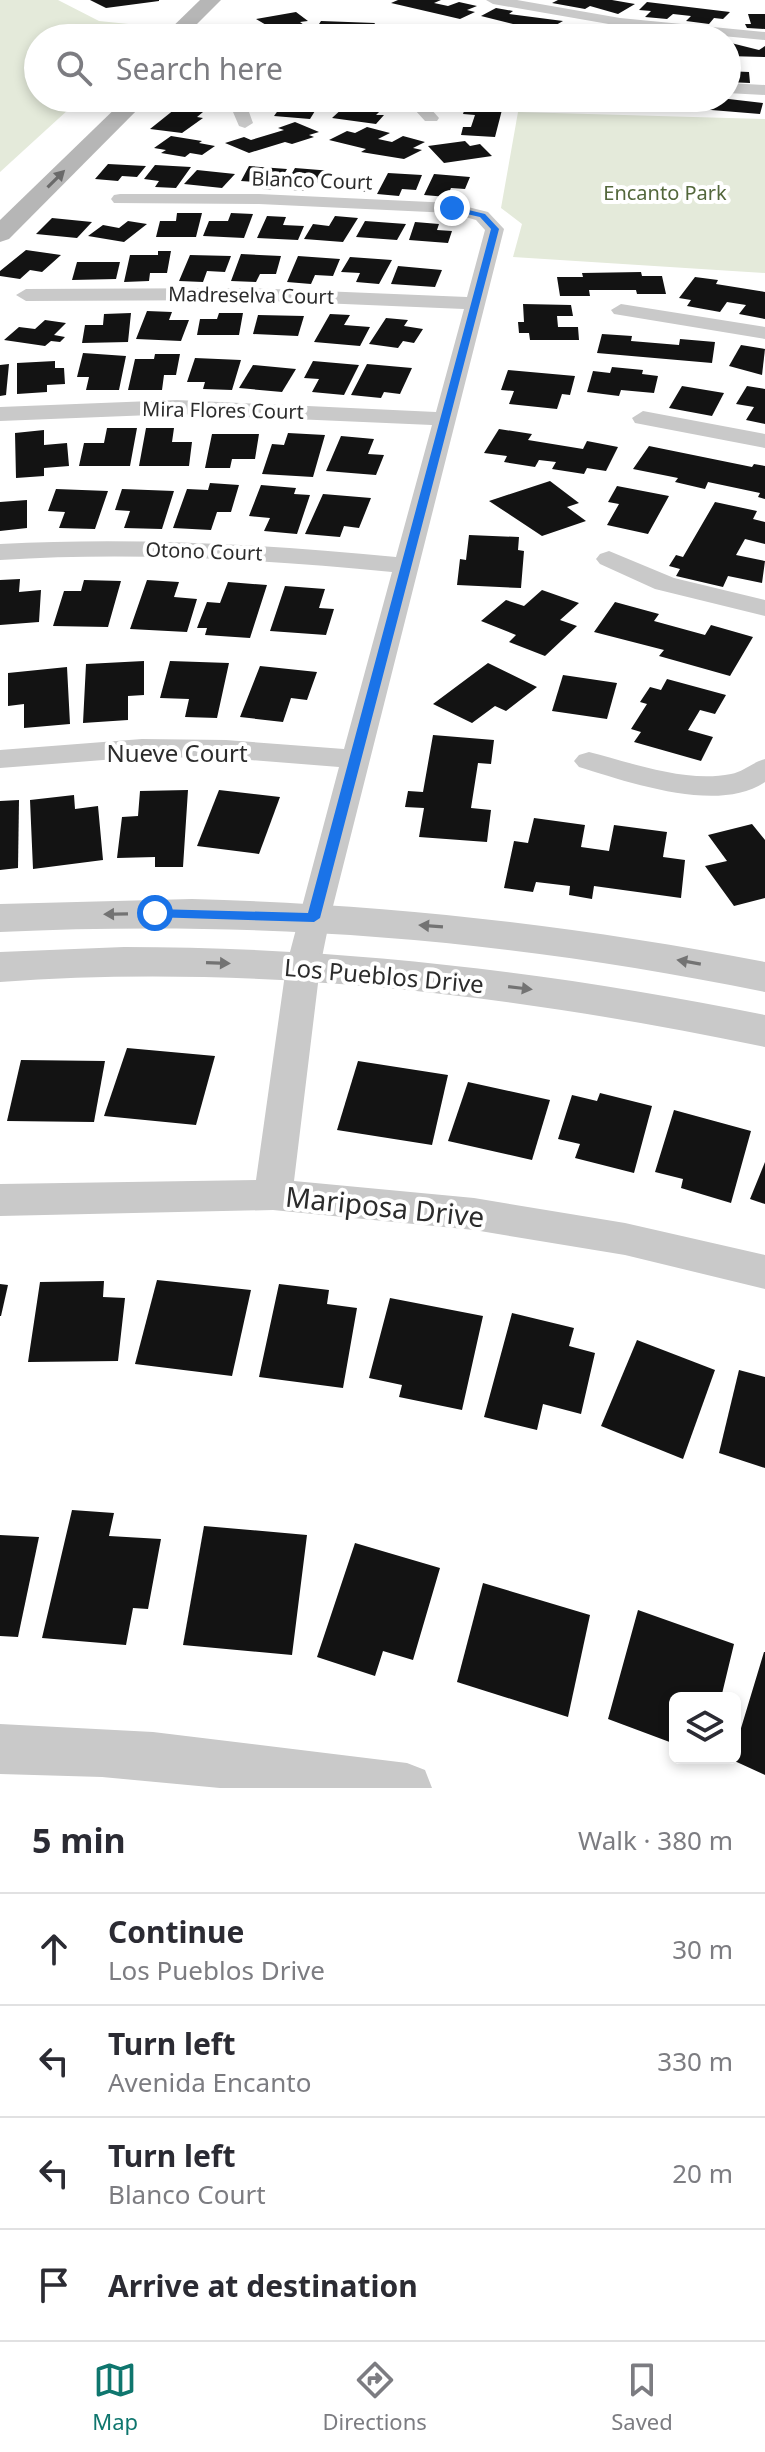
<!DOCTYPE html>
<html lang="en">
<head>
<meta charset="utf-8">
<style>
  :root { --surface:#fff; --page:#f2f2f3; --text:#2b2b33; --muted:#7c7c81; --line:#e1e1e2; --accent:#0f766e }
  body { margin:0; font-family:"Noto Sans",sans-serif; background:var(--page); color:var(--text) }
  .controls { position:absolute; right:24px; bottom:24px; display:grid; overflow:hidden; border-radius:12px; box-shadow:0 4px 12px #0003 }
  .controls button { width:72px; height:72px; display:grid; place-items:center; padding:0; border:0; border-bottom:2px solid var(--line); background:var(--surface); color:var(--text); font:40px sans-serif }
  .stop { position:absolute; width:24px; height:24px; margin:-18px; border:6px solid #1a73e8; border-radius:50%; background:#fff }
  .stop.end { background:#1a73e8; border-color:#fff; box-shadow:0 2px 8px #0008 }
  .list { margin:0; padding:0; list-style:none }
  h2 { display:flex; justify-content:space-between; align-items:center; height:104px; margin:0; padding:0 32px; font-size:34px }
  h2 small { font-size:26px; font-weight:400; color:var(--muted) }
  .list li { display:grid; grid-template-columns:52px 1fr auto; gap:24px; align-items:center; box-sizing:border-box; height:112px; padding:0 32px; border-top:2px solid var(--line) }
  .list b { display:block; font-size:30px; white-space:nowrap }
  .list p { margin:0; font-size:26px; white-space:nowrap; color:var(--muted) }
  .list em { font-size:26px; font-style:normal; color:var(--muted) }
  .icon { flex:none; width:44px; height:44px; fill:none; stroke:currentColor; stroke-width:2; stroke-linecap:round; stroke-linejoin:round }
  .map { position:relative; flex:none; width:765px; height:1788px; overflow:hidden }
  .search { position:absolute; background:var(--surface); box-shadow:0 4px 12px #0003; left:24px; right:24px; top:24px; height:88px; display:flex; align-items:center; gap:20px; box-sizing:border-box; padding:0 28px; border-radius:44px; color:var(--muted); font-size:30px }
  .sheet { height:552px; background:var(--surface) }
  nav { display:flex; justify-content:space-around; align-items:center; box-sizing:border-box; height:112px; border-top:2px solid var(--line); background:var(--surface); font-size:22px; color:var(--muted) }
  nav a { display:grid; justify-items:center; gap:4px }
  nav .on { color:var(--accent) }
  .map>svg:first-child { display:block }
</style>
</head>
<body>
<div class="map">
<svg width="765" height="1788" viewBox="0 0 765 1788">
  <rect width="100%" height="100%" fill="#fff"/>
  <g fill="#e4eada">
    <path d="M 0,0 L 58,0 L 99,21 L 158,27 L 146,38 L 38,38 L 38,98 L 81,98 L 0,172 Z"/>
    <path d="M 518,112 L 765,119 L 765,273 L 513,257 L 522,224 L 501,208 Z"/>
  </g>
  <g fill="#131313">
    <path d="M 90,0 L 159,0 L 159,1 L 106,8 Z"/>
    <path d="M 398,0 L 441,0 L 434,3 L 448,6 L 459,2 L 477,6 L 467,10 L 475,12 L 460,19 L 391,3 Z"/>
    <path d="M 558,0 L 612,0 L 635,4 L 618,14 L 590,6 L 585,9 L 552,3 Z"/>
    <path d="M 647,2 L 730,12 L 723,19 L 714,18 L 709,24 L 686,21 L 691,16 L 673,14 L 667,19 L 645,17 L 651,11 L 639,10 Z"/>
    <path d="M 496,8 L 513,11 L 509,14 L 563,21 L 549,29 L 533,29 L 481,16 Z"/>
    <path d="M 296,12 L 308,21 L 300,22 L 308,28 L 278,32 L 256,19 Z"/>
    <path d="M 748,14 L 765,14 L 765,29 L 747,28 L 745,24 L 751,24 Z"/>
    <path d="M 321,21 L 375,23 L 370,32 L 315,30 Z"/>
    <path d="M 584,25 L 607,28 L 600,34 L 617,36 L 625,31 L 648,34 L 643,38 L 557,37 L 567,29 L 577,31 Z"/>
    <path d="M 394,27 L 438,37 L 438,38 L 373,37 Z"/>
    <path d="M 727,42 L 759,50 L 765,46 L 765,57 L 727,56 Z"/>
    <path d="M 727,71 L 749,72 L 750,83 L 727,82 Z"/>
    <path d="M 182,98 L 222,98 L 206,107 L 175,103 Z"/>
    <path d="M 287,98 L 323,98 L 310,119 L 274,116 Z"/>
    <path d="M 554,98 L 608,98 L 603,105 Z"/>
    <path d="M 623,98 L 687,98 L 687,109 L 622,105 Z"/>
    <path d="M 703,98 L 720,98 L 763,103 L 760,114 L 699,109 Z"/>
    <path d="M 358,103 L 385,106 L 376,115 L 384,115 L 376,124 L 332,118 L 345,106 L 354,107 Z"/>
    <path d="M 466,105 L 503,106 L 495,137 L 461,135 L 463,127 L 471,127 L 475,115 L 463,114 Z"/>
    <path d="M 175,109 L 203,112 L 197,117 L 203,118 L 182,133 L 150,129 Z"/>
    <path d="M 295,122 L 319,132 L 309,135 L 314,137 L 292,144 L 285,142 L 249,153 L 225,143 L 244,137 L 251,140 L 284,130 L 278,128 Z"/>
    <path d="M 367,127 L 390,133 L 378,139 L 392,142 L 403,136 L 425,142 L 413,148 L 422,150 L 404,159 L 361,152 L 366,149 L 329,140 L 347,131 L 355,133 Z"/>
    <path d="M 171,136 L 202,141 L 199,143 L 215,146 L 202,155 L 190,153 L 185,157 L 161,153 L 166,150 L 154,148 Z"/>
    <path d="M 465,141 L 470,146 L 480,144 L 492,156 L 444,163 L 428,146 Z"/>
    <path d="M 108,164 L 146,166 L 137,177 L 122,176 L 118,181 L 95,179 Z"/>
    <path d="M 155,165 L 191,167 L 176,188 L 155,187 L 159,181 L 144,179 Z"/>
    <path d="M 249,166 L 287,169 L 275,190 L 252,188 L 256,182 L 241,181 Z"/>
    <path d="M 295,168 L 332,171 L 325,183 L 308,182 L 303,191 L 283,189 Z"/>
    <path d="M 197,170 L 235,174 L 222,188 L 184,184 Z"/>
    <path d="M 388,173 L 422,175 L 416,190 L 402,189 L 399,196 L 377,194 Z"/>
    <path d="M 434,174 L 470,177 L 465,189 L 451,188 L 447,197 L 424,195 Z"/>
    <path d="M 334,175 L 375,177 L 370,192 L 328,189 Z"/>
    <path d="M 177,213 L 202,213 L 196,237 L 156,237 L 160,221 L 176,221 Z"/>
    <path d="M 231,213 L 253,214 L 244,238 L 203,236 L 209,221 L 228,221 Z"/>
    <path d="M 267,216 L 286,217 L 283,225 L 304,226 L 298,240 L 257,238 Z"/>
    <path d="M 335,216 L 358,218 L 343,242 L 304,239 L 313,224 L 329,226 Z"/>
    <path d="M 52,218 L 92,222 L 77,238 L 36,234 Z"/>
    <path d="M 128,221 L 147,224 L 124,242 L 88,236 L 103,225 L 119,228 Z"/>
    <path d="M 365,221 L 406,224 L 397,240 L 356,237 Z"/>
    <path d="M 415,222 L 439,224 L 437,230 L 452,231 L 448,243 L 409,240 Z"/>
    <path d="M 26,250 L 61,255 L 42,272 L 30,270 L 20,279 L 0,276 L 0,271 Z"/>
    <path d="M 158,251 L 171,251 L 167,273 L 150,273 L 149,281 L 124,282 L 130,255 L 158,255 Z"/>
    <path d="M 241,254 L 281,256 L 276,274 L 260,274 L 256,282 L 231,281 Z"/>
    <path d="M 190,255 L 231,256 L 225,272 L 207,271 L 203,282 L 179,281 Z"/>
    <path d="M 298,256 L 340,259 L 333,276 L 315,275 L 311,284 L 287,282 Z"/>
    <path d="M 350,257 L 392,260 L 379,284 L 356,282 L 360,273 L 341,272 Z"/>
    <path d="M 77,262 L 120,262 L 116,279 L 72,280 Z"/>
    <path d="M 398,266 L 442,270 L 435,287 L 391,284 Z"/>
    <path d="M 641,272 L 642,276 L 662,276 L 666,294 L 637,294 L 636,290 L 589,290 L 590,296 L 560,296 L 557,277 L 583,277 L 582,273 Z"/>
    <path d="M 695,277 L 718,280 L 716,284 L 765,292 L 765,319 L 739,314 L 746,305 L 727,302 L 720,312 L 687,306 L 691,300 L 679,298 Z"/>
    <path d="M 523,304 L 571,305 L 573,316 L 557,316 L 558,327 L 578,327 L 579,340 L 530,340 L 529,333 L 519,333 L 518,322 L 524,322 Z"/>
    <path d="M 147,311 L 172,312 L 169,320 L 189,320 L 181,341 L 136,339 Z"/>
    <path d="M 131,313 L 128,342 L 82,343 L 85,325 L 103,325 L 104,314 Z"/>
    <path d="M 219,313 L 243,313 L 239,335 L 197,335 L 200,319 L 217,319 Z"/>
    <path d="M 330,314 L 350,315 L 344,325 L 370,327 L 360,346 L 314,342 Z"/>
    <path d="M 258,315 L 304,316 L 298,336 L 253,334 Z"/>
    <path d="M 386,318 L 408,320 L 404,326 L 423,329 L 414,343 L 403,341 L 398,348 L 369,344 Z"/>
    <path d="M 45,320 L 66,323 L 54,335 L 65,337 L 60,342 L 51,341 L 45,346 L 4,340 L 19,327 L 35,329 Z"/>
    <path d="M 602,334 L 632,336 L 631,341 L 679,345 L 680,339 L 715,342 L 712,363 L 597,353 Z"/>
    <path d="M 741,345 L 765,349 L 762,375 L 729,366 Z"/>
    <path d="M 83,353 L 126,356 L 119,390 L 86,390 L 89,377 L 77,377 Z"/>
    <path d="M 155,354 L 180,354 L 176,375 L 164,375 L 162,390 L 128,390 L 135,359 L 154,359 Z"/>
    <path d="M 195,358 L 241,360 L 232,390 L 203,389 L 205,382 L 187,382 Z"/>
    <path d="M 55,361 L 55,368 L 64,368 L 65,384 L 47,385 L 47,392 L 17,394 L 17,363 Z"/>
    <path d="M 313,361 L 359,365 L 344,395 L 312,392 L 319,379 L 304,378 Z"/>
    <path d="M 9,364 L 6,395 L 0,396 L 0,365 Z"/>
    <path d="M 367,364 L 412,368 L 400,394 L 384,392 L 381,398 L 351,395 Z"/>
    <path d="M 253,365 L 296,369 L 282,392 L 239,388 Z"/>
    <path d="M 612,367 L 643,370 L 642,374 L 658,376 L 654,393 L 621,390 L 619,396 L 587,392 L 593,371 L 610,373 Z"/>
    <path d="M 508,370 L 575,376 L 570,395 L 562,394 L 557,409 L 509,404 L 514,391 L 501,390 Z"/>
    <path d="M 682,386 L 724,393 L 712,416 L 669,408 Z"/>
    <path d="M 747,386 L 765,389 L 765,424 L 746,420 L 754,407 L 736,404 Z"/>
    <path d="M 107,428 L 137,428 L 130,466 L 79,466 L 84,443 L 104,443 Z"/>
    <path d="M 146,428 L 174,428 L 172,442 L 192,442 L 189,466 L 139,466 Z"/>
    <path d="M 499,429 L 532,434 L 528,440 L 583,449 L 587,441 L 618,447 L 606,471 L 587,468 L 584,474 L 552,469 L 556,462 L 539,460 L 535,467 L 504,462 L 507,456 L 484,453 Z"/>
    <path d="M 44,430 L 44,445 L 67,443 L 69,466 L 44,468 L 44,476 L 16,478 L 15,433 Z"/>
    <path d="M 288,433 L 325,435 L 313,477 L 262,474 L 272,444 L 284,445 Z"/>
    <path d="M 212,434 L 259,434 L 255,459 L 232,459 L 230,468 L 205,468 Z"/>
    <path d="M 341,436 L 374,439 L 368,454 L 384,455 L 376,475 L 326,471 Z"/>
    <path d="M 649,446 L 752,467 L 754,464 L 765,466 L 765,499 L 758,497 L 760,493 L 708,482 L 705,489 L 675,482 L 678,478 L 633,469 Z"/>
    <path d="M 550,481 L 579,503 L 567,507 L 586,521 L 542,536 L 489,501 Z"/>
    <path d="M 210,483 L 239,485 L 231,512 L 217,512 L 211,530 L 173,528 L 187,489 L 208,490 Z"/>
    <path d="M 261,485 L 296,488 L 294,494 L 310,495 L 297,534 L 264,531 L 270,518 L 249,516 Z"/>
    <path d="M 617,486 L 669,496 L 648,534 L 607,525 L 619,504 L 608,502 Z"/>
    <path d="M 56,489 L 108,491 L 95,529 L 59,528 L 65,512 L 48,511 Z"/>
    <path d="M 122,489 L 174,491 L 162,529 L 124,528 L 130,511 L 115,510 Z"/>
    <path d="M 323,494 L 371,498 L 359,528 L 344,526 L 340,537 L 305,534 Z"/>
    <path d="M 27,500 L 27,528 L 0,531 L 0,502 Z"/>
    <path d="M 715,502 L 757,511 L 753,519 L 765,522 L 765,544 L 745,539 L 736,555 L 765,561 L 762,583 L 728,576 L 723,587 L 676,576 L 680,569 L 669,566 L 676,555 L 683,557 Z"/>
    <path d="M 469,535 L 519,537 L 518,550 L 524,551 L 521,588 L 457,585 L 460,559 L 466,560 Z"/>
    <path d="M 20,579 L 19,592 L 41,590 L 39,622 L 0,625 L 0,580 Z"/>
    <path d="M 84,580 L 121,581 L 108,627 L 53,626 L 64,591 L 81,591 Z"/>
    <path d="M 147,580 L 179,582 L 174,597 L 197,599 L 187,632 L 130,629 Z"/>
    <path d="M 228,582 L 267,585 L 250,638 L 205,635 L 207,628 L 197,628 L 207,602 L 220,603 Z"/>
    <path d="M 285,586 L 325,589 L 319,608 L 334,609 L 326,635 L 270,631 Z"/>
    <path d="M 542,590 L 579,603 L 560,620 L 577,626 L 545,656 L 509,642 L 516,635 L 481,621 L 506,600 L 524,606 Z"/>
    <path d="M 615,602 L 659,614 L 654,621 L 705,635 L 711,625 L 753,637 L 730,676 L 659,656 L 664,650 L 594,632 Z"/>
    <path d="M 144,661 L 144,695 L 128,696 L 128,720 L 83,723 L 86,664 Z"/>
    <path d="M 170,661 L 229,663 L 217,718 L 185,717 L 189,699 L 160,698 Z"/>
    <path d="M 488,663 L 537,687 L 506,711 L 495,706 L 472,723 L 433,704 Z"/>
    <path d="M 260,666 L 317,672 L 307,700 L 291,698 L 283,722 L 240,717 Z"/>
    <path d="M 67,667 L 70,724 L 24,728 L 24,704 L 8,706 L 8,673 Z"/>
    <path d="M 563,675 L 617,683 L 607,719 L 552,711 Z"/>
    <path d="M 667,679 L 726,695 L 715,714 L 700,710 L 688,730 L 713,737 L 701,761 L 634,742 L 641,732 L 631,729 L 647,704 L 640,702 L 650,687 L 661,690 Z"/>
    <path d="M 433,735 L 494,740 L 491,764 L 478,763 L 471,808 L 491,810 L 487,842 L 419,837 L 424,808 L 405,807 L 408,791 L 423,792 Z"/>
    <path d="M 188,790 L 183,867 L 155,867 L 155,857 L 117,858 L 122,817 L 138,816 L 140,791 Z"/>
    <path d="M 219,790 L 280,797 L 259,854 L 197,846 Z"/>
    <path d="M 74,795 L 75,809 L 98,806 L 103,860 L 33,869 L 30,800 Z"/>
    <path d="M 19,800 L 18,868 L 0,870 L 0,801 Z"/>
    <path d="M 534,818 L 585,825 L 581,847 L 609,851 L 614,825 L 667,832 L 663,857 L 685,860 L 681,898 L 594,886 L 592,899 L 569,895 L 570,886 L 536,882 L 533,892 L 504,888 L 514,841 L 528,843 Z"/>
    <path d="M 752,824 L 765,840 L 765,898 L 734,906 L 705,866 L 727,861 L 708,835 Z"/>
    <path d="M 127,1048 L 215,1056 L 196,1125 L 104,1116 Z"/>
    <path d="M 21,1060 L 105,1061 L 94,1122 L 7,1121 Z"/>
    <path d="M 358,1061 L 448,1075 L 432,1145 L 337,1130 Z"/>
    <path d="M 468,1082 L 550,1100 L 532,1160 L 448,1141 Z"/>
    <path d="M 600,1093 L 652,1106 L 634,1173 L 575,1158 L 580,1144 L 558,1139 L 572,1095 L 597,1101 Z"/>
    <path d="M 674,1110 L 751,1131 L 731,1203 L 681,1188 L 683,1179 L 655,1172 Z"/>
    <path d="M 765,1162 L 765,1204 L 750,1199 Z"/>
    <path d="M 157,1280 L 251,1290 L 232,1376 L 135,1364 Z"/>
    <path d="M 104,1281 L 103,1297 L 125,1298 L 118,1361 L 28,1362 L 40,1282 Z"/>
    <path d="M 0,1284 L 8,1285 L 1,1316 L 0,1316 Z"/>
    <path d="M 279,1284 L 329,1290 L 327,1304 L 357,1308 L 343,1388 L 259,1377 Z"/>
    <path d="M 390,1298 L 483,1316 L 462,1410 L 399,1397 L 402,1385 L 369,1378 Z"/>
    <path d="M 512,1313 L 574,1328 L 569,1346 L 595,1353 L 581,1414 L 543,1404 L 537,1430 L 484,1417 Z"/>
    <path d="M 637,1340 L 715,1370 L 683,1459 L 601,1426 Z"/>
    <path d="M 739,1370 L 765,1377 L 765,1468 L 719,1453 Z"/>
    <path d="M 72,1510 L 114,1513 L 109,1536 L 161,1539 L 148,1609 L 133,1608 L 126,1645 L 42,1638 Z"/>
    <path d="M 204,1526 L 307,1535 L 292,1655 L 183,1645 Z"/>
    <path d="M 0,1535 L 39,1537 L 18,1637 L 0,1636 Z"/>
    <path d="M 355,1543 L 440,1568 L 413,1660 L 383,1651 L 375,1676 L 317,1657 Z"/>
    <path d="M 483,1583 L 590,1615 L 568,1717 L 457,1682 Z"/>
    <path d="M 638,1610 L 734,1644 L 721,1698 L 675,1698 L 675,1744 L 608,1719 Z"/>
    <path d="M 764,1652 L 765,1652 L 765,1775 L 728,1758 L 735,1758 L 735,1748 Z"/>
  </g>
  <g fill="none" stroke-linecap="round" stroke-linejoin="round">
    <g fill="#c9c9c9" fill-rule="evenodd">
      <path d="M 486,0 L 517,0 L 620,18 L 765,32 L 765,40 L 620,26 L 493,4 Z"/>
      <path d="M 727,83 L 765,85 L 765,95 L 727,93 Z"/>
      <path d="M 244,98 L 260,98 L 249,112 L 253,123 L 245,128 L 239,126 L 233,112 Z"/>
      <path d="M 421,98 L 437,98 L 431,109 L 439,118 L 437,121 L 425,121 L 415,110 Z"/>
      <path d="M 120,194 L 259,194 L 452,203 L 488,212 L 504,229 L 330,918 L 320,967 L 294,1181 L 474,1198 L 625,1223 L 765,1255 L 765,1289 L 625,1255 L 474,1230 L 273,1210 L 0,1216 L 0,1184 L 256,1180 L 286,967 L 339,767 L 226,758 L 142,757 L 0,768 L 0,750 L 142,739 L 226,740 L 344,749 L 392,572 C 261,559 131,552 0,560 L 0,544 C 133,537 264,544 396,557 L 432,425 L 177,414 L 0,421 L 0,407 L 177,400 L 436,412 L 464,309 L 250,300 L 26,301 L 16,295 L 26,289 L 250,288 L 467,297 L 485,230 L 476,220 L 451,213 L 259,204 L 114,203 L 111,199 L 114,195 Z"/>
      <path d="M 621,304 L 765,327 L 765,339 L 614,314 L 611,310 Z"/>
      <path d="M 643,411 L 765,434 L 765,448 L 635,423 L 632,418 Z"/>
      <path d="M 609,551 L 674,578 L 765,600 L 765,616 L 655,589 L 600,564 L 596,559 L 600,554 Z"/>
      <path d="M 589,752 C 633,763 685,783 731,774 C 743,772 753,762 765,759 L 765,782 C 718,814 628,782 579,767 L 574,761 L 579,755 Z"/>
      <path d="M 0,1724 L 153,1732 L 407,1763 L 425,1770 L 432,1788 L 220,1788 L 102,1777 L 0,1774 Z"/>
    </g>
    <g fill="#c9c9c9" fill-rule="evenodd">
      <path d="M 192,899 C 386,904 575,925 765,962 L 765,992 C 504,939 266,920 0,932 L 0,904 Z"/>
      <path d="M 124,947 C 340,947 554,972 765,1015 L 765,1047 C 515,995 256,963 0,982 L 0,952 Z"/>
    </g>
    <g fill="#b6b6b6" fill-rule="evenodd">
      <path d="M 200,0 L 221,0 L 183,38 L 161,38 Z"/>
      <path d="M 126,98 L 149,98 L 9,239 L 0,242 L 0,220 Z"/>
    </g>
  </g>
  <defs><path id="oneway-solid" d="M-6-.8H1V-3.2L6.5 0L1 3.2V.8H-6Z" transform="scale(2)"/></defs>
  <use fill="#6a6a6a" href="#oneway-solid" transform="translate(56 179) rotate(-45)"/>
  <g fill="#737373">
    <use href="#oneway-solid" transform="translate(116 914) rotate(179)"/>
    <use href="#oneway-solid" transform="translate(431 926) rotate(-176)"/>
    <use href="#oneway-solid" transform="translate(689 962) rotate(-170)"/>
    <use href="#oneway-solid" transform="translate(218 963) rotate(2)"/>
    <use href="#oneway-solid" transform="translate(520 988) rotate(7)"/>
  </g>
  <path fill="#1a73e8" d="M 452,206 L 485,214 L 499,229 L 320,918 L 314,922 L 151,917 L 151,910 L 155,909 L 308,913 L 491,229 L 480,217 L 449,210 Z"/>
  <g text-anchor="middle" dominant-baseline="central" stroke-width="8" stroke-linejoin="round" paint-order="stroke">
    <g font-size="20" fill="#2c2c2c" stroke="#fff">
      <text transform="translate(312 180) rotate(2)">Blanco Court</text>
      <text transform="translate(251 295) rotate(1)">Madreselva Court</text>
      <text transform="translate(223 410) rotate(1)">Mira Flores Court</text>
      <text transform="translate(204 551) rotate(2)">Otono Court</text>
    </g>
    <g font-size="20" fill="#53673b" stroke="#fff">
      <text x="665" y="192">Encanto Park</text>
    </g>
    <g font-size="24" fill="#2c2c2c" stroke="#fff">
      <text x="177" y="752">Nueve Court</text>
      <text transform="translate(384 975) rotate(5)">Los Pueblos Drive</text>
    </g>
    <g font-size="28" fill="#2c2c2c" stroke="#fff">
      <text transform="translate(385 1206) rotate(6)">Mariposa Drive</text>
    </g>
  </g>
</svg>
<div class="controls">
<button><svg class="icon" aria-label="layers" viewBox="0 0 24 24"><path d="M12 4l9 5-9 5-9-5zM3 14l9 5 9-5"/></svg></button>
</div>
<div class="stop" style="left:155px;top:913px"></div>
<div class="stop end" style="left:452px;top:208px"></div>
<div class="search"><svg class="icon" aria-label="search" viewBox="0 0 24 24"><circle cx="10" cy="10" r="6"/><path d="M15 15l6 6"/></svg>Search here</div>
</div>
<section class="sheet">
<h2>5 min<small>Walk · 380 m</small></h2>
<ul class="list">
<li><svg class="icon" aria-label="ahead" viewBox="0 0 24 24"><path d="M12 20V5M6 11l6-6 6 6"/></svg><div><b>Continue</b><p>Los Pueblos Drive</p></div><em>30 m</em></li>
<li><svg class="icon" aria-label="left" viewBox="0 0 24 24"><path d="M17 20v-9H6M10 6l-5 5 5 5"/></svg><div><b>Turn left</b><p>Avenida Encanto</p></div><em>330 m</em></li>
<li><svg class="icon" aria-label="left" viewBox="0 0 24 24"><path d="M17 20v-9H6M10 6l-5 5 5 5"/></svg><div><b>Turn left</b><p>Blanco Court</p></div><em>20 m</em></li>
<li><svg class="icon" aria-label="arrive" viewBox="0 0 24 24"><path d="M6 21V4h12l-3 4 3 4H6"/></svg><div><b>Arrive at destination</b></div></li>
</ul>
</section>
<nav>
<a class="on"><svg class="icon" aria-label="map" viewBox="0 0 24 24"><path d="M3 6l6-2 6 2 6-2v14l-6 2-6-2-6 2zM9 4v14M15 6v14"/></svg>Map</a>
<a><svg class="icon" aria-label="directions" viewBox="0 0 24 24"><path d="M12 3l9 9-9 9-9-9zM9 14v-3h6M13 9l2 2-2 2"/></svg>Directions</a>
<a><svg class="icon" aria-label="saved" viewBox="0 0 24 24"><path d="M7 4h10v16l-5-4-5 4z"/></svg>Saved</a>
</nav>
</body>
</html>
